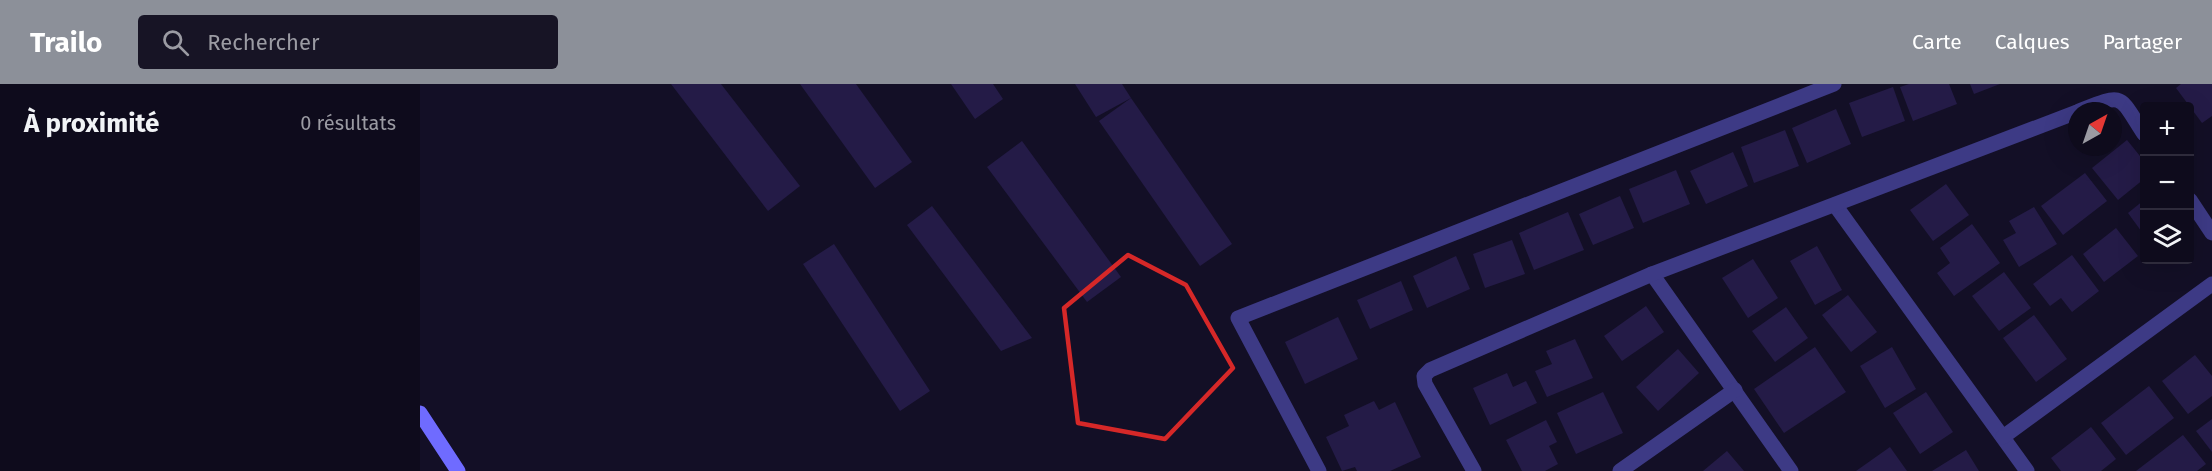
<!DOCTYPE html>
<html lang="fr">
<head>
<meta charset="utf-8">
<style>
  :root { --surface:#0e0b1c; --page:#171425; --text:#f1f3f6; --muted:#9b9ba3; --line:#2e2b3b; --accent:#8c9099 }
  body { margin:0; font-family:"Fira Sans",sans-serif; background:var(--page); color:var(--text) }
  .controls { position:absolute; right:18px; top:18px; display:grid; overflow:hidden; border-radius:6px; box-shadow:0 6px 24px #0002 }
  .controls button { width:54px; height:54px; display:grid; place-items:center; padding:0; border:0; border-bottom:2px solid var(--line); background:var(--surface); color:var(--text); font:30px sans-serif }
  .compass { position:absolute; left:1648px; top:18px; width:54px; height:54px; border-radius:50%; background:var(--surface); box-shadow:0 6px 24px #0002; rotate:40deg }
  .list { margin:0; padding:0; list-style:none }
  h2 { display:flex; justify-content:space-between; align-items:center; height:78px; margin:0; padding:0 24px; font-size:26px }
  h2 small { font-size:20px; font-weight:400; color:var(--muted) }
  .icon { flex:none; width:33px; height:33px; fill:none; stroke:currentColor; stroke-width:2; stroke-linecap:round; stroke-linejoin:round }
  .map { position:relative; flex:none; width:1792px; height:387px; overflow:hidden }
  header { display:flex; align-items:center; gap:36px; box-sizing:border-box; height:84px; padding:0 30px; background:var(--accent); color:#fff }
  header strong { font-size:28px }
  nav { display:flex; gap:33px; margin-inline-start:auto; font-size:21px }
  .search { width:420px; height:54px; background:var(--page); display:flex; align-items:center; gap:15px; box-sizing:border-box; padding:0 21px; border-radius:6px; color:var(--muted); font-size:22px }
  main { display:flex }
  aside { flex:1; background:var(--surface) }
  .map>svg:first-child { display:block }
</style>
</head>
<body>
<header>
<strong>Trailo</strong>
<div class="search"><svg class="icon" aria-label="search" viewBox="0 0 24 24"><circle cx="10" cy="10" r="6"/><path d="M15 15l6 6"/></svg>Rechercher</div>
<nav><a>Carte</a><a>Calques</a><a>Partager</a></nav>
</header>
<main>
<aside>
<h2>À proximité<small>0 résultats</small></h2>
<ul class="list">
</ul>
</aside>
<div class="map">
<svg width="1792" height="387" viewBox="0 0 1792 387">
  <rect width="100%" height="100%" fill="#130f26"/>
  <g fill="#241b47">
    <path d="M 251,0 L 301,0 L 380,102 L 348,127 Z"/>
    <path d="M 380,0 L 436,0 L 492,78 L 455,104 Z"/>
    <path d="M 531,0 L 573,0 L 583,15 L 555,35 Z"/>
    <path d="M 655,0 L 702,0 L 711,14 L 676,33 Z"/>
    <path d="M 1489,0 L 1529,0 L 1537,20 L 1493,37 L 1480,3 Z"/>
    <path d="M 1550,0 L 1580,0 L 1554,10 Z"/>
    <path d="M 1761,0 L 1792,0 L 1792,32 L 1782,39 L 1756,4 Z"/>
    <path d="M 1473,3 L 1485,37 L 1442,53 L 1429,19 Z"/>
    <path d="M 711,14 L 812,160 L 780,182 L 679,37 Z"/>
    <path d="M 1416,25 L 1431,60 L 1387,79 L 1372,44 Z"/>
    <path d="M 1365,46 L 1379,82 L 1334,99 L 1321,63 Z"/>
    <path d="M 1707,56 L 1724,77 L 1724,95 L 1698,116 L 1672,84 Z"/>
    <path d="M 602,57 L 701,193 L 667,218 L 567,83 Z"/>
    <path d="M 1313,68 L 1328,102 L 1286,120 L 1270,87 Z"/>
    <path d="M 1256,86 L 1270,120 L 1223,139 L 1209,105 Z"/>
    <path d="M 1665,89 L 1687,117 L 1643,151 L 1621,122 Z"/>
    <path d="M 1526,100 L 1549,131 L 1513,157 L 1490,126 Z"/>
    <path d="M 1200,112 L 1214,144 L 1173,161 L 1159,130 Z"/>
    <path d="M 1724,116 L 1724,151 L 1708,129 Z"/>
    <path d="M 512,122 L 612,254 L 581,267 L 487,141 Z"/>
    <path d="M 1614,123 L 1637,160 L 1599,183 L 1583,156 L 1596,149 L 1589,137 Z"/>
    <path d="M 1148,128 L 1164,166 L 1114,186 L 1099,149 Z"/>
    <path d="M 1552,140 L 1580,179 L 1534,212 L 1517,189 L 1530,179 L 1520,164 Z"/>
    <path d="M 1696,144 L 1718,172 L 1684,198 L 1663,170 Z"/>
    <path d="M 1092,156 L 1105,190 L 1065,204 L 1053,170 Z"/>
    <path d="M 414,160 L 510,307 L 480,327 L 383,180 Z"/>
    <path d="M 1397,162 L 1422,206 L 1395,221 L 1370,177 Z"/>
    <path d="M 1652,171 L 1679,207 L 1652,228 L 1641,214 L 1630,222 L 1613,200 Z"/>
    <path d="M 1036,172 L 1050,205 L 1007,224 L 993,192 Z"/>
    <path d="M 1333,175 L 1358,214 L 1328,234 L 1302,194 Z"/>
    <path d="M 1584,188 L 1611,224 L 1579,247 L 1552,212 Z"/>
    <path d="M 981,197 L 993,226 L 950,245 L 937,216 Z"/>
    <path d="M 1428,211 L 1457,248 L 1431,268 L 1402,231 Z"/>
    <path d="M 1226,222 L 1244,248 L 1202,277 L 1184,252 Z"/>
    <path d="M 1366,223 L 1388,254 L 1355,278 L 1332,247 Z"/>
    <path d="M 1614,231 L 1647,275 L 1616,298 L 1583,254 Z"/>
    <path d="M 918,233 L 938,275 L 885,300 L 865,258 Z"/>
    <path d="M 1155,255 L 1173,294 L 1127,313 L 1115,287 L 1132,280 L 1126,267 Z"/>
    <path d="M 1395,263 L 1426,308 L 1364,349 L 1334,305 Z"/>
    <path d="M 1472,263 L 1496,305 L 1465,324 L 1440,282 Z"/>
    <path d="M 1258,265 L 1279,289 L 1238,327 L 1216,303 Z"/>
    <path d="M 1775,271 L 1792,292 L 1792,312 L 1768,330 L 1742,297 Z"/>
    <path d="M 1087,289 L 1093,303 L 1106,297 L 1117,319 L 1070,341 L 1053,304 Z"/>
    <path d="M 1729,302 L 1754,334 L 1706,371 L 1681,339 Z"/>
    <path d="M 1183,308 L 1203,349 L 1156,370 L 1137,329 Z"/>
    <path d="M 1506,308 L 1533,348 L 1500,370 L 1473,329 Z"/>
    <path d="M 954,317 L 959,326 L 975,318 L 1001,373 L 970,387 L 937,387 L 935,383 L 922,387 L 906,353 L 929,342 L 924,331 Z"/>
    <path d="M 1792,335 L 1792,368 L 1776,347 Z"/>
    <path d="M 1126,336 L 1137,358 L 1129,362 L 1138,380 L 1125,387 L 1102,387 L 1086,356 Z"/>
    <path d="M 1671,343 L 1696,375 L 1681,387 L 1641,387 L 1631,374 Z"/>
    <path d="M 1763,351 L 1786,380 L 1777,387 L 1716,387 Z"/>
    <path d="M 1470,363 L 1487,387 L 1436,387 Z"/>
    <path d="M 1546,366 L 1559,387 L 1512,387 Z"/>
    <path d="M 1307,367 L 1324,387 L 1283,387 Z"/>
  </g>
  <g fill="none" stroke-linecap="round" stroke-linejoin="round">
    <g stroke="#3d3a85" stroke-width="15">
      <path d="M 1659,27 C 1705,9 1698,10 1724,50"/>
      <path d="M 1770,116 L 1792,149"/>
      <path d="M 1415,121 L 1607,387"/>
      <path d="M 1232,190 L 1371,387"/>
      <path d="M 1583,353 L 1792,200"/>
      <path d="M 899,387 L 818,234 L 1414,0"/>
      <path d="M 1054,387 L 1005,300 L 1004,292 L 1010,286 L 1232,190 L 1657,28"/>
      <path d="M 1200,387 L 1315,306"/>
    </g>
    <path stroke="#6f6bff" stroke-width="15" d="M 0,329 L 38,387"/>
  </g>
  <path fill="none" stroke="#d62828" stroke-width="4.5" stroke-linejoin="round" d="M 708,171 L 766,201 L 813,284 L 745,355 L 658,339 L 644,224 Z"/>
</svg>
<div class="controls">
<button>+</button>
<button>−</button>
<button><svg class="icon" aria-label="layers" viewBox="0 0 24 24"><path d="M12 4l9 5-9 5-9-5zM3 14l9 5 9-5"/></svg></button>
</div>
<svg class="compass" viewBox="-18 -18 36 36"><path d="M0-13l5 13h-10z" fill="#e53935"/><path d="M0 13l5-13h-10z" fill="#9b9ba3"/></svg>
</div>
</main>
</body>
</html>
